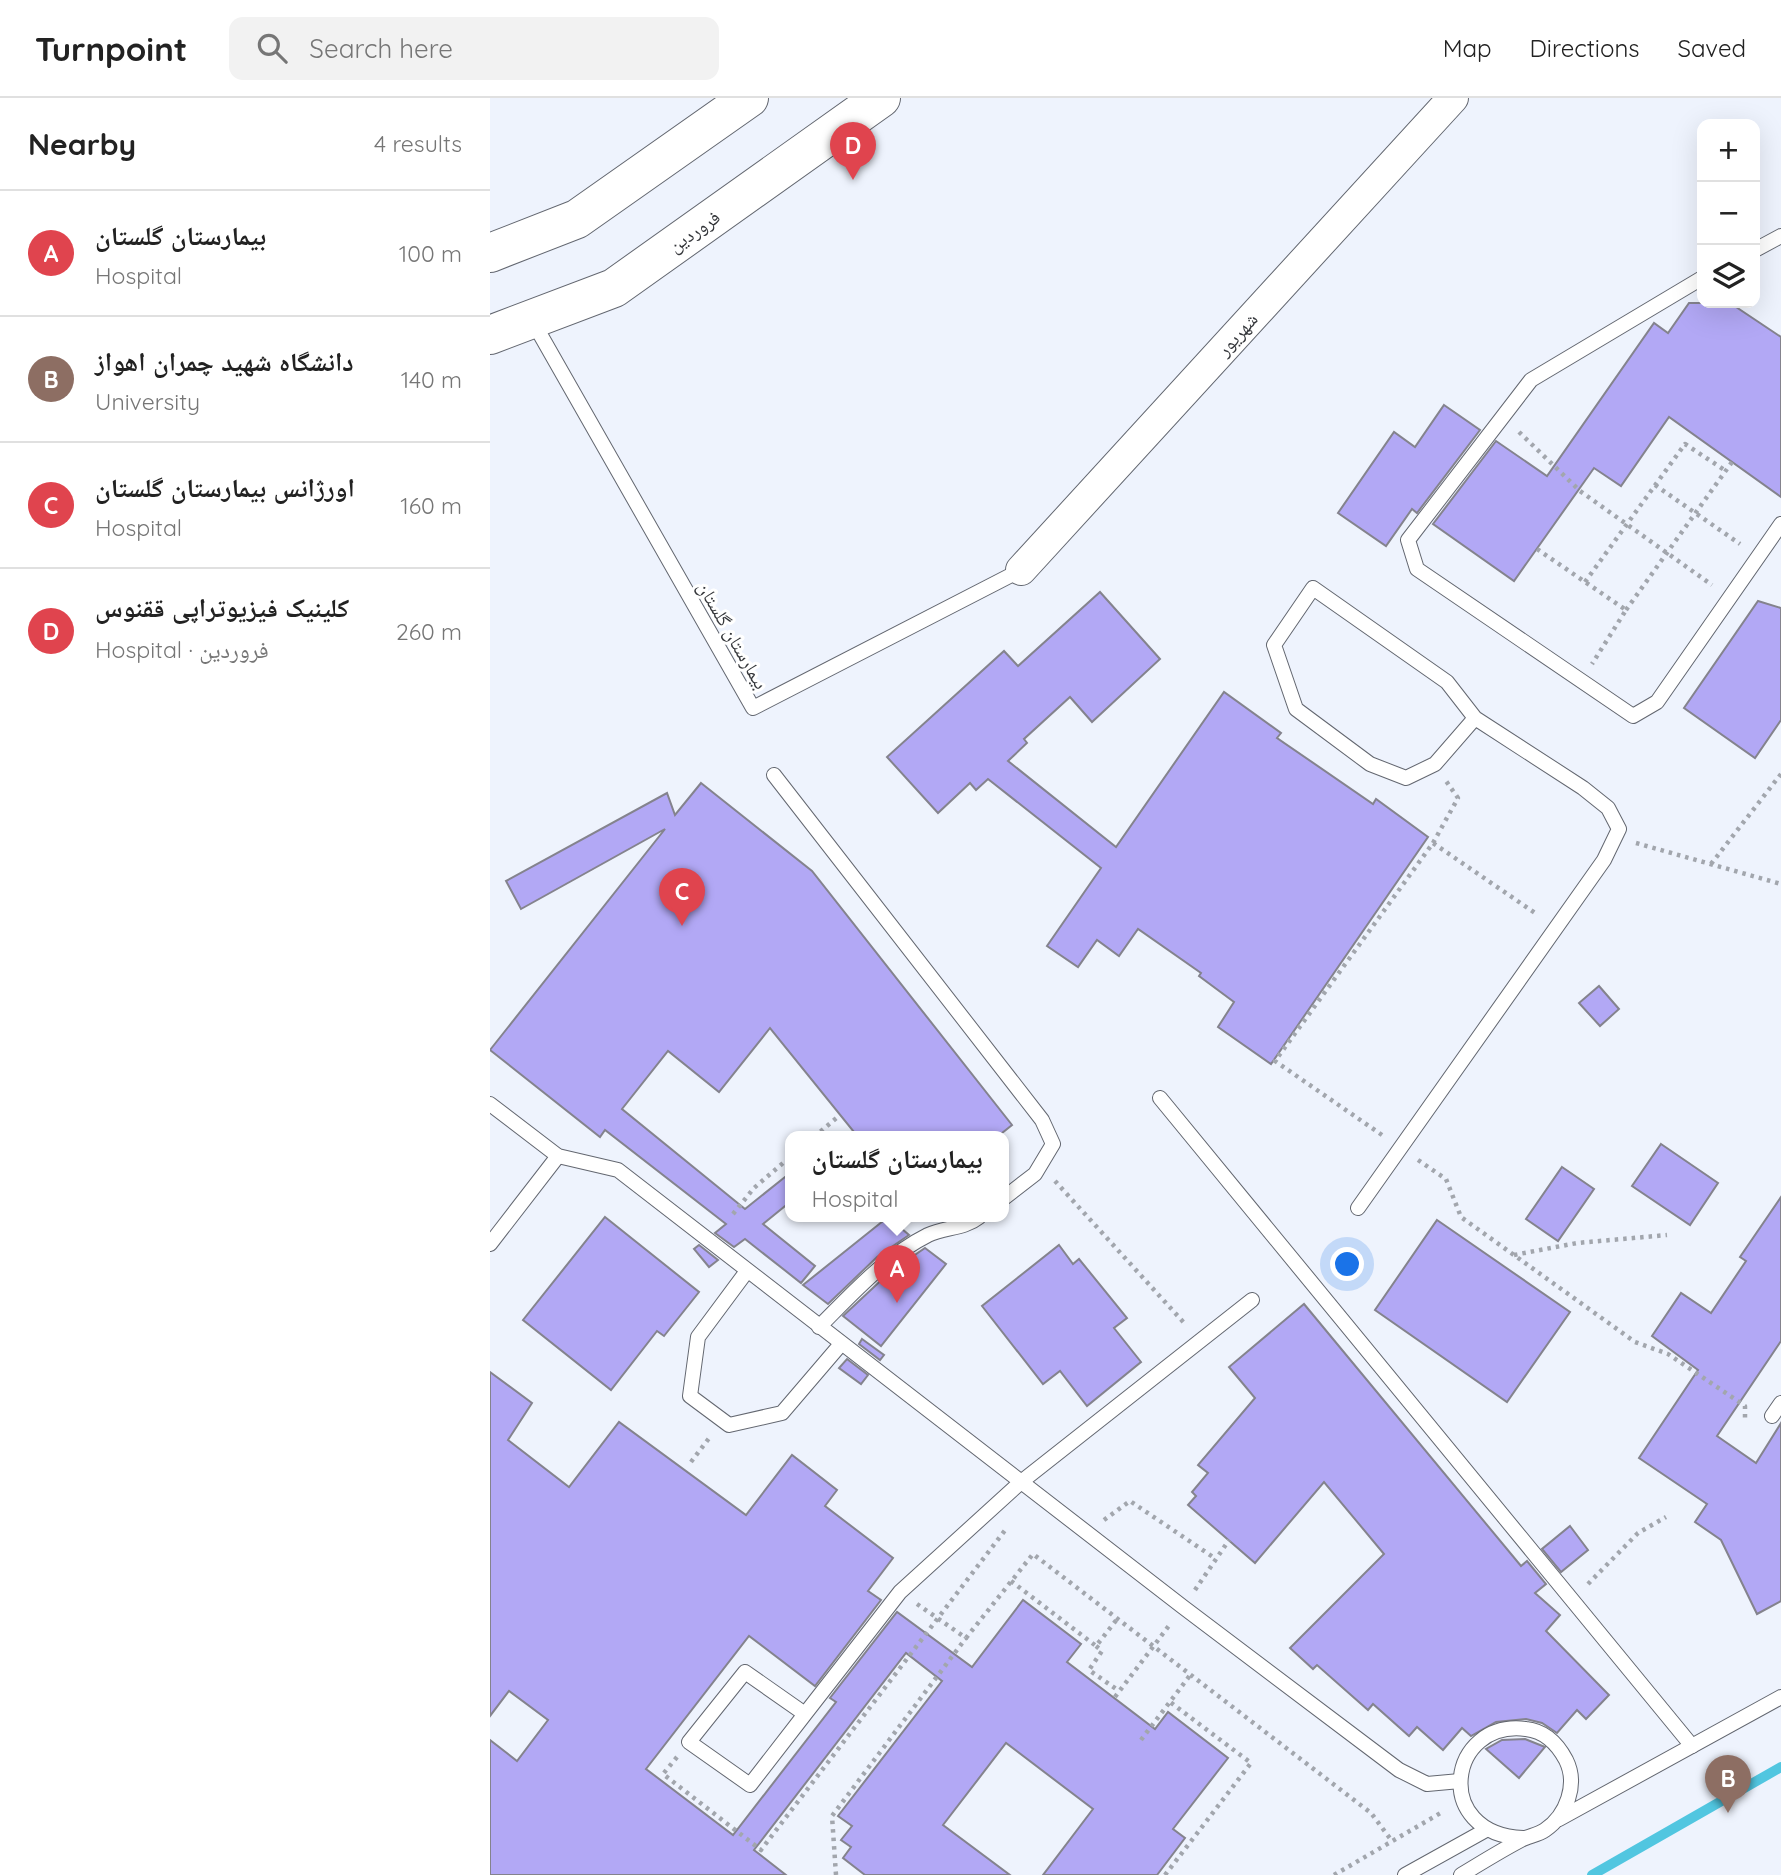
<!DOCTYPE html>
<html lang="en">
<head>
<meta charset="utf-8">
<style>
  :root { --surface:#fff; --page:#f2f2f2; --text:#222; --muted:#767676; --line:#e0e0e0; --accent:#c4372b }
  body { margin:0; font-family:Quicksand,"Noto Naskh Arabic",sans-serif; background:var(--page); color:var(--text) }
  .controls { position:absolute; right:21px; top:21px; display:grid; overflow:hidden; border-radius:14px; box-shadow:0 7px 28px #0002 }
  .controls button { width:63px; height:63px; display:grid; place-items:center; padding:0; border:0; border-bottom:2px solid var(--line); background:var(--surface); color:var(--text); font:35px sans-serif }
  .you { position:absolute; left:858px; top:1167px; width:24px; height:24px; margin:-18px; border:5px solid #fff; border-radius:50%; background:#1a73e8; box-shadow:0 0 0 10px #1a73e833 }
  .badge { display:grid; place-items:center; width:46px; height:46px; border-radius:50%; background:var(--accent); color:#fff; font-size:23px; font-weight:700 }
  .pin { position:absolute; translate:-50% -58px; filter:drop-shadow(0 2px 4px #0008) }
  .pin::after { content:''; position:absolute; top:37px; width:24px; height:21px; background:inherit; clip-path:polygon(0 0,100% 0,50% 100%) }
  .popup { position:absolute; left:295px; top:1033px; width:224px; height:91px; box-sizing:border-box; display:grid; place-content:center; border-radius:14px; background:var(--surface); filter:drop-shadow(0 2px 5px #0005); font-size:23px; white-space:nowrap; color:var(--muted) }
  .popup b { font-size:26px; color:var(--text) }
  .popup::after { content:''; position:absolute; left:50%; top:100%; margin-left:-14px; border:14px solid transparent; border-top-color:var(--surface) }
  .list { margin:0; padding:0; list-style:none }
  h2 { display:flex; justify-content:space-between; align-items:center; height:91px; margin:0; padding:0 28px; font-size:30px }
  h2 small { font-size:23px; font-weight:400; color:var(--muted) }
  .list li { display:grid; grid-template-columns:46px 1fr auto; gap:21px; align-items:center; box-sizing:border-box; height:126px; padding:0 28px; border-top:2px solid var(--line) }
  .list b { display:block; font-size:26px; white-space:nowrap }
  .list p { margin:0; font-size:23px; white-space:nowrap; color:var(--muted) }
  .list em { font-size:23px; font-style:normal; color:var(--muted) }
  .icon { flex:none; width:38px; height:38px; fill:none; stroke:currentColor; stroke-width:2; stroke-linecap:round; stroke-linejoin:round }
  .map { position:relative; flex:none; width:1291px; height:1777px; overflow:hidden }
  header { display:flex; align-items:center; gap:42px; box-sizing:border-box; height:98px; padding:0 35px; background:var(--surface); border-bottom:2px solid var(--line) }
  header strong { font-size:33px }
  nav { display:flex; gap:38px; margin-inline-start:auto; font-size:24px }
  .search { width:490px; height:63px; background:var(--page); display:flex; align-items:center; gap:18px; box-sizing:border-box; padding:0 24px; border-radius:14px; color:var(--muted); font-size:26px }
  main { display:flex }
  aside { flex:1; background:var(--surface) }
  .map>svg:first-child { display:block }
</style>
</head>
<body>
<header>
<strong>Turnpoint</strong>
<div class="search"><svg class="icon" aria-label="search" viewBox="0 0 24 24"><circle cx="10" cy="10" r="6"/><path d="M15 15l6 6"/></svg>Search here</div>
<nav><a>Map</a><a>Directions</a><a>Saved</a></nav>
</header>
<main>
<aside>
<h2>Nearby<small>4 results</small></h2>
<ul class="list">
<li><span class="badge" style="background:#e0444e">A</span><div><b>بیمارستان گلستان</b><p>Hospital</p></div><em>100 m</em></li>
<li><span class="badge" style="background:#8d6e63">B</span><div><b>دانشگاه شهید چمران اهواز</b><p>University</p></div><em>140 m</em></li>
<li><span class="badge" style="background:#e0444e">C</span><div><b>اورژانس بیمارستان گلستان</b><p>Hospital</p></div><em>160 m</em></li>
<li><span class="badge" style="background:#e0444e">D</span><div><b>کلینیک فیزیوتراپی ققنوس</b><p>Hospital · فروردین</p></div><em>260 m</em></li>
</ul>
</aside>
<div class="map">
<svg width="1291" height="1777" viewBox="0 0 1291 1777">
  <rect width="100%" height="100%" fill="#eef3fd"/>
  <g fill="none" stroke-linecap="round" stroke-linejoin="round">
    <path stroke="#51c6e0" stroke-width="10" d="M 1102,1777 L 1291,1669"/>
  </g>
  <g fill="#b2a8f5" stroke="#84838d" stroke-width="2">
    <path d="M 1199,205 L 1240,205 L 1291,239 L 1291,399 L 1179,319 L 1131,388 L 1104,370 L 1024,483 L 943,426 L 1006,343 L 1057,378 L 1164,225 L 1178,235 Z"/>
    <path d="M 954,307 L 990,332 L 927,415 L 922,411 L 896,448 L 848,415 L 904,334 L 925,349 Z"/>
    <path d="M 610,494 L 670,561 L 602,624 L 580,599 L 534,641 L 537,645 L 518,663 L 626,749 L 734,594 L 791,635 L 787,640 L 883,706 L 886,701 L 938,739 L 781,966 L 728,929 L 744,904 L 709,878 L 711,875 L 648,831 L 629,858 L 607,842 L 588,869 L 557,848 L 611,770 L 498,681 L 486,692 L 480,685 L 448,715 L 397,659 L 514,553 L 528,568 Z"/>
    <path d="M 1268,503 L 1291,510 L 1291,622 L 1265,660 L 1194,610 Z"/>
    <path d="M 211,685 L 322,773 L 522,1027 L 507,1039 L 368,1039 L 280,930 L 229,994 L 178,953 L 132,1011 L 255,1111 L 300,1075 L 300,1104 L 273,1126 L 325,1168 L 311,1185 L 255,1141 L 244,1149 L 225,1135 L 236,1126 L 115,1032 L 110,1039 L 0,952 L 175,731 L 31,811 L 16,783 L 177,695 L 185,717 Z"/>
    <path d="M 1109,888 L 1129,911 L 1110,928 L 1089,905 Z"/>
    <path d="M 1171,1046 L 1228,1085 L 1200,1127 L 1142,1088 Z"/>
    <path d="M 1072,1069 L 1104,1091 L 1068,1143 L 1036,1121 Z"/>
    <path d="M 1291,1099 L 1291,1243 L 1227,1338 L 1266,1365 L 1291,1325 L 1291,1503 L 1267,1516 L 1231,1442 L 1205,1424 L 1217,1406 L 1149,1360 L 1208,1272 L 1162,1238 L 1191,1195 L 1221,1215 L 1256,1163 L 1250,1159 Z"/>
    <path d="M 115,1119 L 209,1194 L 174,1238 L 167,1233 L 121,1292 L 33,1222 Z"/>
    <path d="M 398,1119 L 419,1137 L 387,1159 L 338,1206 L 313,1187 Z"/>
    <path d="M 947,1122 L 1080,1214 L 1017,1304 L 885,1212 Z"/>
    <path d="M 209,1147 L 228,1162 L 219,1169 L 204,1151 Z"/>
    <path d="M 569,1147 L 583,1166 L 589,1161 L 637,1220 L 624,1230 L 651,1264 L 597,1308 L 570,1273 L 553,1286 L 492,1208 Z"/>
    <path d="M 435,1150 L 456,1166 L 391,1248 L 353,1218 L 400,1174 Z"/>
    <path d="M 814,1206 L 1031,1468 L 1037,1463 L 1056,1486 L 1045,1495 L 1070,1517 L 1056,1533 L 1119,1597 L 1096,1621 L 1087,1612 L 1067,1635 L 1052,1625 L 1036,1621 L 1006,1624 L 981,1638 L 972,1630 L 953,1652 L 927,1629 L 919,1638 L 883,1606 L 878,1612 L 827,1567 L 823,1571 L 800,1550 L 894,1456 L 834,1384 L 765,1465 L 698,1407 L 706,1398 L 702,1394 L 718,1375 L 708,1367 L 765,1300 L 739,1269 Z"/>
    <path d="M 372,1241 L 394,1257 L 390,1262 L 369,1246 Z"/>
    <path d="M 357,1261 L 378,1277 L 371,1286 L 349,1270 Z"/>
    <path d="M 0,1274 L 42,1305 L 18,1342 L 79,1389 L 129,1324 L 256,1417 L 302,1357 L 347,1392 L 335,1408 L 403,1460 L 378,1493 L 391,1502 L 325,1588 L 259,1538 L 156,1671 L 243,1737 L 346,1604 L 340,1600 L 407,1514 L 482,1569 L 533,1502 L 591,1546 L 577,1564 L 665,1631 L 678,1614 L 738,1660 L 683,1731 L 695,1740 L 667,1777 L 553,1777 L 603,1711 L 516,1645 L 453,1727 L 520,1777 L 375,1777 L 353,1760 L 361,1749 L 351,1742 L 362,1728 L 348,1718 L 452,1583 L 416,1555 L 264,1752 L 296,1777 L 0,1777 L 0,1642 L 27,1663 L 58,1622 L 19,1593 L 0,1618 Z"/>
    <path d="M 1080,1428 L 1098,1452 L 1071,1474 L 1052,1451 Z"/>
    <path d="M 1035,1641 L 1055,1649 L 1029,1680 L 996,1651 L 1012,1642 Z"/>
  </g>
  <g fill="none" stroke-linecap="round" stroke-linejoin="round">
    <g stroke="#636770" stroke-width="16">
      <g id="service">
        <path d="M 1265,152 L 1291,138"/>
        <path d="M 1212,180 L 1041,282 L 918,442 L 927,471 L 1143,618 L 1167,604 L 1291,426"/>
        <path d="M 42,222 L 263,610 L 531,472"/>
        <path d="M 284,677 L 552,1022 L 563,1046 L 545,1076 L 514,1100"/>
        <path d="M 670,1000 L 1202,1648"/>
        <path d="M 0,1006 L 68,1058 L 128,1072 L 693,1509 L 909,1672 L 937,1686 L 970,1683"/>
        <path d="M 868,1110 L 1114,762 L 1129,731 L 1118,710 L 1093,690 L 985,620 L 957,584 L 823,490 L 784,547 L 806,611 L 880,666 L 916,680 L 945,666 L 985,620"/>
        <path d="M 0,1146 L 68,1058"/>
        <path d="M 257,1173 L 208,1239 L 200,1298 L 239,1327 L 292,1315 L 351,1246"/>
        <path d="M 329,1229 C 362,1196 396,1158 438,1137 C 455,1129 474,1131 489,1119"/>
        <path d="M 1282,1318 L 1291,1305"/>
        <path d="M 315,1616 L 260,1687 L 199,1644 L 255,1574 L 315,1616 L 410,1494 L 531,1384 L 762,1202"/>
        <path d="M 1069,1721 L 1291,1599"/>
        <path d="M 915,1777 L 996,1732"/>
        <path d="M 971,1777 C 991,1765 1010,1753 1031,1742 C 1038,1738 1048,1737 1055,1732 C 1077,1717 1088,1686 1076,1662 C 1067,1645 1055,1633 1036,1631 C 958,1621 941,1736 1033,1740"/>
      </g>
    </g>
    <g stroke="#636770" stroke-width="32">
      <path id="minor" d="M 531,472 L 963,0"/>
    </g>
    <g stroke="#636770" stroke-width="40">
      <g id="secondary">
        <path d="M 0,155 L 87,121 L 259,0"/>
        <path d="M 0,237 L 124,190 L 391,0"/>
      </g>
    </g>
    <g stroke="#a2a6ad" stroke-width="4.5" stroke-dasharray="3.5 5" stroke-linecap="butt">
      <path d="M 1029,334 L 1090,393 L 1222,487"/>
      <path d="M 1165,387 L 1250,446"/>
      <path d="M 1047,451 L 1136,512 L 1102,566"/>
      <path d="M 1095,484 L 1195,346 L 1236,373"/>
      <path d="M 1136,512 L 1242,364"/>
      <path d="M 943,745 L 968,700 L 956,683"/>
      <path d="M 1146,745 L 1291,786"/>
      <path d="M 1221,766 L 1291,676"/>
      <path d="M 892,1037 L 785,963 L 943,745 L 1048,817"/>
      <path d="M 324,1039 L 350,1017"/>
      <path d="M 928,1062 L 956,1081 L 971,1119 L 1145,1244 L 1178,1256 L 1255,1308 L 1255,1324"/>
      <path d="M 565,1083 L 696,1227"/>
      <path d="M 243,1116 L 264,1090 L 300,1059"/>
      <path d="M 1024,1157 L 1087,1145 L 1177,1137"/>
      <path d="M 201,1364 L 220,1339"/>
      <path d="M 614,1422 L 640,1403 L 726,1461"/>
      <path d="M 521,1483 L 606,1548 L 628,1520"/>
      <path d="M 1098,1486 L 1148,1435 L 1176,1419"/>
      <path d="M 705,1492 L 739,1442"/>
      <path d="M 427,1506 L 476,1540 L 543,1456 L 881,1715 L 902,1743"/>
      <path d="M 606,1548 L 612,1553 L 599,1572 L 629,1593"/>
      <path d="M 625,1599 L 681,1525"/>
      <path d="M 651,1642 L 701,1576"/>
      <path d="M 187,1659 L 173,1676 L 271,1752 L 516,1431"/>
      <path d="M 346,1777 L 342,1718 L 476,1540"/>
      <path d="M 675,1777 L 761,1665 L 680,1604"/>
      <path d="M 844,1777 L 954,1713"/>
    </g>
    <use href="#service" stroke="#fff" stroke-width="14"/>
    <use href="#minor" stroke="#fff" stroke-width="30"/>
    <use href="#secondary" stroke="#fff" stroke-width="38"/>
  </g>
  <g text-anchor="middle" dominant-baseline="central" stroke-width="6" stroke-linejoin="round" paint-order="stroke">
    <g font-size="19" fill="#35373b" stroke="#fff">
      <text transform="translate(204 133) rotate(-35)">فروردین</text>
      <text transform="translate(747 236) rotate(-48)">شهریور</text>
      <text transform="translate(243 537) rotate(60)">بیمارستان گلستان</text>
    </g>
  </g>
</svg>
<div class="controls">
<button>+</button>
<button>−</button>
<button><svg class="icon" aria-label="layers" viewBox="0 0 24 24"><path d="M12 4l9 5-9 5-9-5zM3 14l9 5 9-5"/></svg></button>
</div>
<div class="you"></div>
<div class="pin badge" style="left:407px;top:1205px;background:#e0444e">A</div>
<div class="popup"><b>بیمارستان گلستان</b>Hospital</div>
<div class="pin badge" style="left:1238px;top:1715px;background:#8d6e63">B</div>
<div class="pin badge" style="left:192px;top:828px;background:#e0444e">C</div>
<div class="pin badge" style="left:363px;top:82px;background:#e0444e">D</div>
</div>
</main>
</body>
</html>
